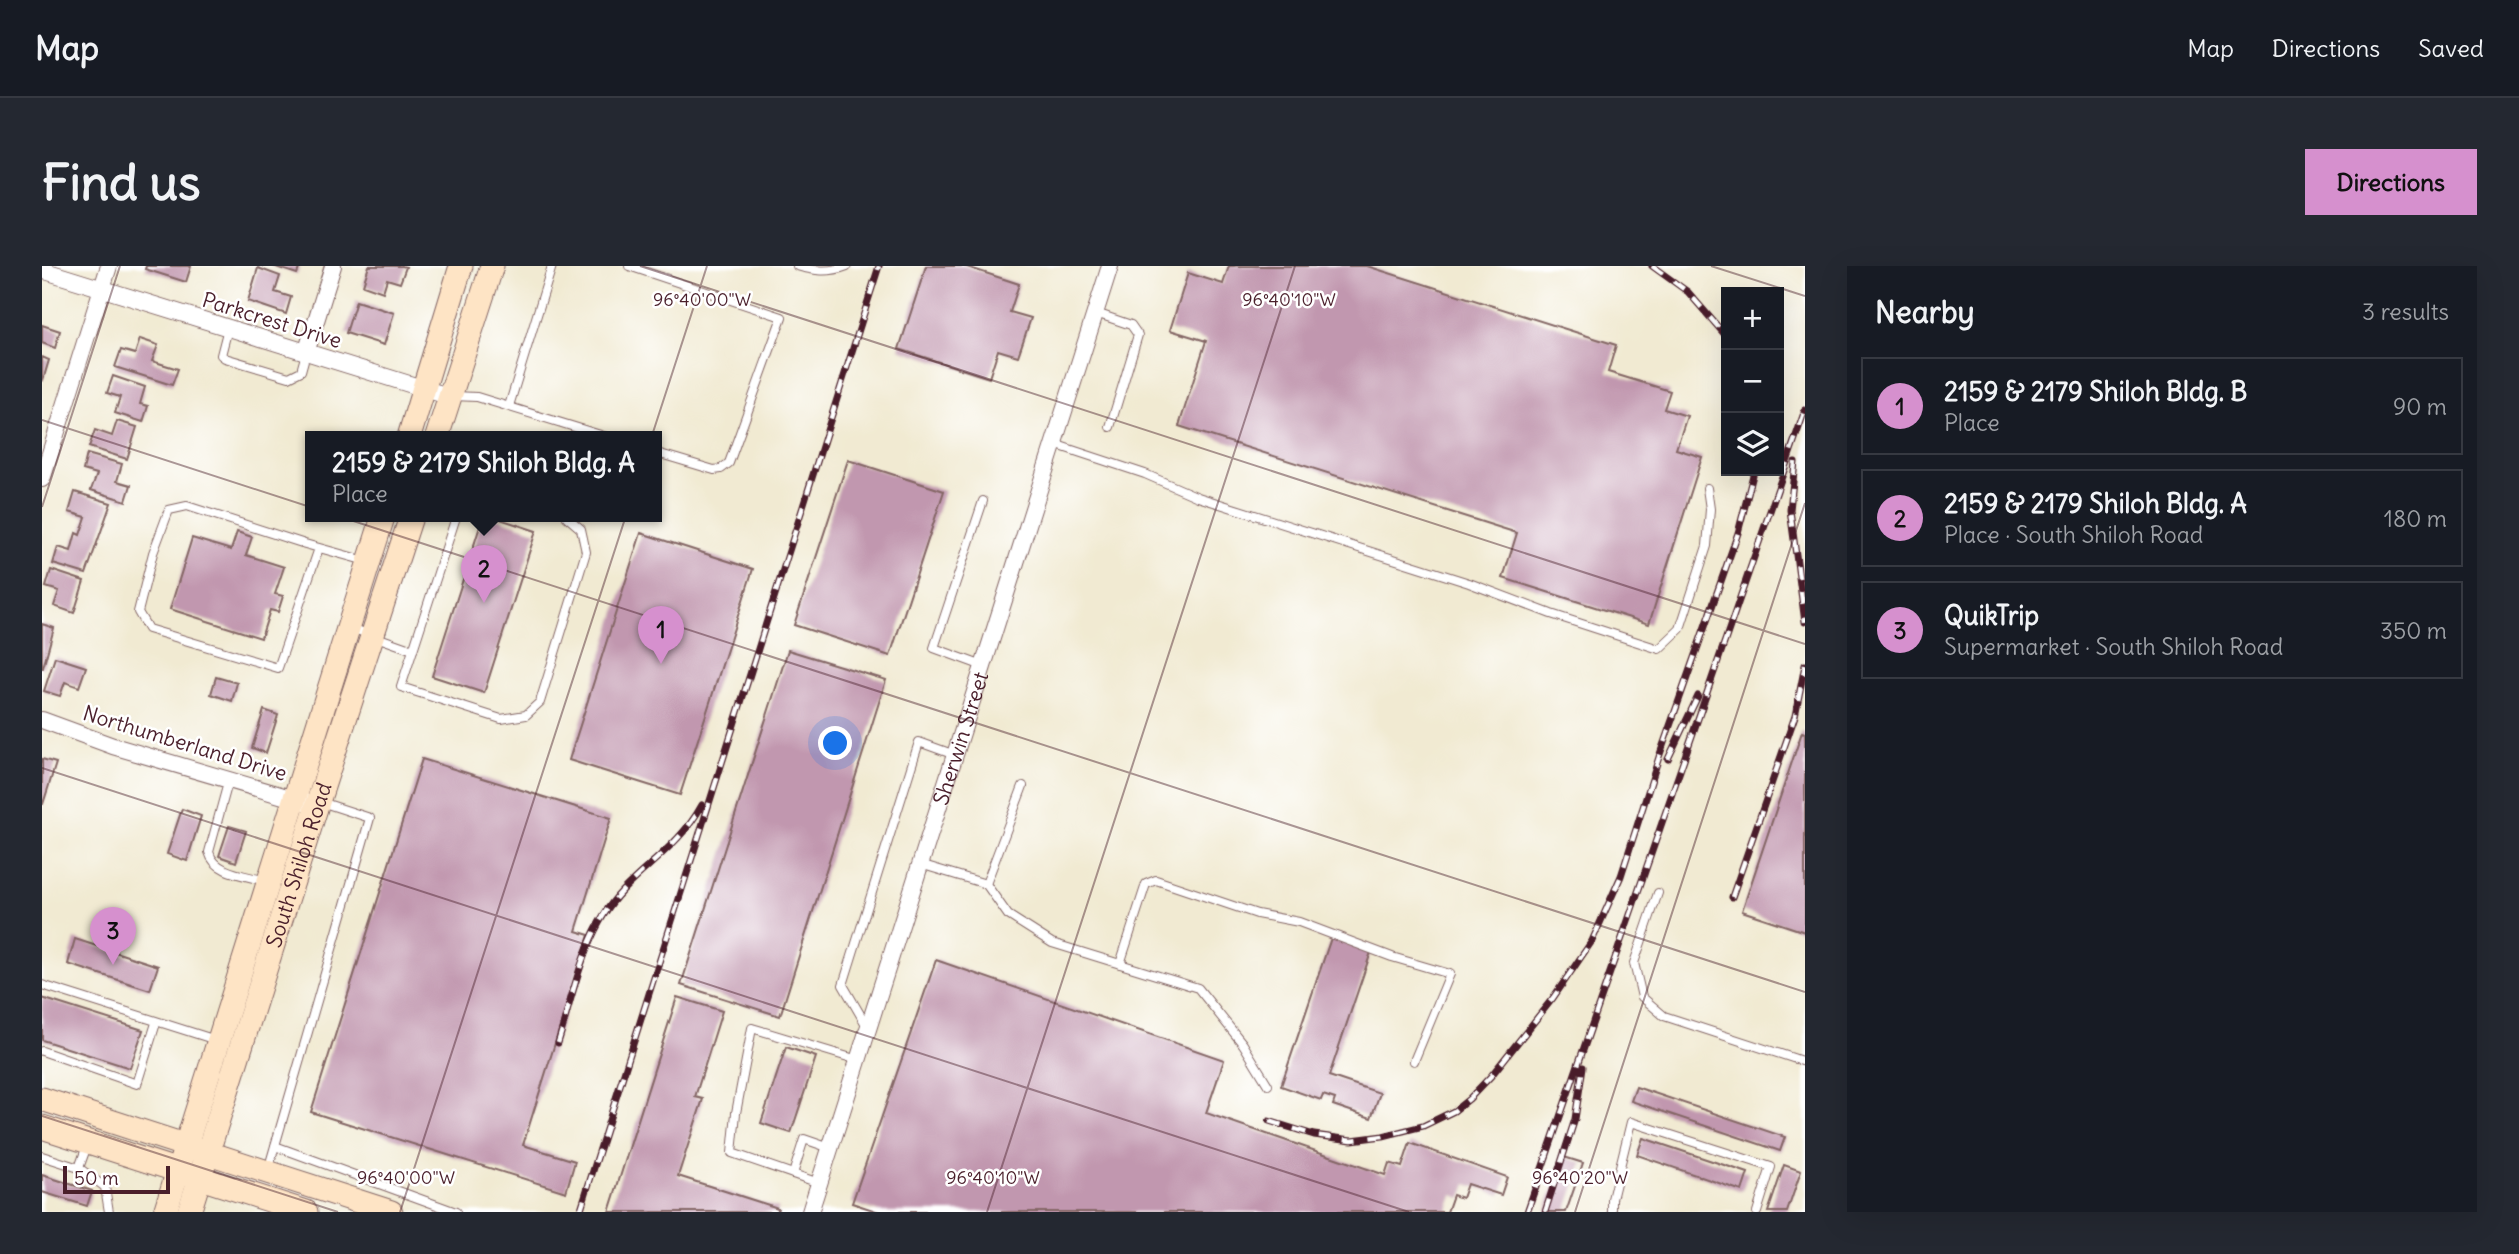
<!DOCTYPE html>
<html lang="en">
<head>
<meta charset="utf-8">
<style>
  :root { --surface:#171b24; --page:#242831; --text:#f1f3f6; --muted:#9ea1a6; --line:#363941; --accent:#d690ce }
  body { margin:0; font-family:Delius,sans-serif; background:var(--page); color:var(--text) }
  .controls { position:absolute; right:21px; top:21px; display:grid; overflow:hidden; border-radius:0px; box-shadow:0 7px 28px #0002 }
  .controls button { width:63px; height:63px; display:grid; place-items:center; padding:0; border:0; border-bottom:2px solid var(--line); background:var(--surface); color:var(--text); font:35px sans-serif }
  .scale { position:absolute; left:21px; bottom:18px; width:107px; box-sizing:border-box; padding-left:7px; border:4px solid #4a1f2b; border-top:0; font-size:19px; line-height:24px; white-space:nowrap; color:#4a1f2b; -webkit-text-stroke:5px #fff; paint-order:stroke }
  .you { position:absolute; left:794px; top:478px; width:24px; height:24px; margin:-18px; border:5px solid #fff; border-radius:50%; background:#1a73e8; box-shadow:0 0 0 10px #1a73e833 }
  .badge { display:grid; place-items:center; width:46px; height:46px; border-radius:50%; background:var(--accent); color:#111; font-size:23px; font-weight:700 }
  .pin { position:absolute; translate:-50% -58px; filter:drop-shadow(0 2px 4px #0008) }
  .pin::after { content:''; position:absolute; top:37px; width:24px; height:21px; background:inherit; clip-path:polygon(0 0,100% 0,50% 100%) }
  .popup { position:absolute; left:263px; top:165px; width:357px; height:91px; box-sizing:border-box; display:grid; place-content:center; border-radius:0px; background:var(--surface); filter:drop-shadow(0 2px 5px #0005); font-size:23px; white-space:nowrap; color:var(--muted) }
  .popup b { font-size:26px; color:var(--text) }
  .popup::after { content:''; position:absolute; left:50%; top:100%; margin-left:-14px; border:14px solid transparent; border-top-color:var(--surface) }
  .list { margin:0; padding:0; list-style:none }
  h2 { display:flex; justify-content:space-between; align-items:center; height:91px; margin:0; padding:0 28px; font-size:30px }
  h2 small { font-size:23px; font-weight:400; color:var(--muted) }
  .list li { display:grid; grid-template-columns:46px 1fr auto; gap:21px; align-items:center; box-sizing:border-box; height:98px; margin:0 14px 14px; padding:0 14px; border:2px solid var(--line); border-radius:0px }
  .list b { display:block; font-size:26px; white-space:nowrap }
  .list p { margin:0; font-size:23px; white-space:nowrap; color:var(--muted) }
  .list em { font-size:23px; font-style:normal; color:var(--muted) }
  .icon { flex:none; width:38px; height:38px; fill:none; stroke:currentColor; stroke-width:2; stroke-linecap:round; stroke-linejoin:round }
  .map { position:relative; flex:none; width:1763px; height:946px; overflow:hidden; border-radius:0px }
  header { display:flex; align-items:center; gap:42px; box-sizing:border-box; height:98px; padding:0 35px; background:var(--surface); border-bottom:2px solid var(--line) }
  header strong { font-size:33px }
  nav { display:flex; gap:38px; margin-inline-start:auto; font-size:24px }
  .intro { display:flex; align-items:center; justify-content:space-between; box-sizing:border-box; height:168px; padding:0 42px }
  h1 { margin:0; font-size:49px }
  .button { padding:18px 32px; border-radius:0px; background:var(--accent); color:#111; font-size:24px; font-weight:700 }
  main { display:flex; gap:42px; padding:0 42px }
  aside { flex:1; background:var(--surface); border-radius:0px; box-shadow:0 7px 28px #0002 }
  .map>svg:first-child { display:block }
</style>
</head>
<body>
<header>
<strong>Map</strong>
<nav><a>Map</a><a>Directions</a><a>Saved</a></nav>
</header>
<div class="intro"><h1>Find us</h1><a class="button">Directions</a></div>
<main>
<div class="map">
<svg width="1763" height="946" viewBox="0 0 1763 946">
  <rect width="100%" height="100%" fill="#fff"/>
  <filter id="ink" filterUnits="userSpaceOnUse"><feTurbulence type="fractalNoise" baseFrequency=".0143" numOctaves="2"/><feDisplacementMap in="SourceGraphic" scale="14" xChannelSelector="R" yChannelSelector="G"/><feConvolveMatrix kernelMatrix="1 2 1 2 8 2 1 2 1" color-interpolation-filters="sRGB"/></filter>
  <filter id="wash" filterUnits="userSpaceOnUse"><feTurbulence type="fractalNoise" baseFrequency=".00686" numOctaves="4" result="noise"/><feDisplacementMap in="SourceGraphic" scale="28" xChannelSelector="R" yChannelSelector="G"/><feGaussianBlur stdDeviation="1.57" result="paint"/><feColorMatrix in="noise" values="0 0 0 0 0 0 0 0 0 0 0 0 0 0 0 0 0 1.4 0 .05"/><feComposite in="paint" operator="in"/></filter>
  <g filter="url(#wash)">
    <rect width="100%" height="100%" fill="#f1ead2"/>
    <g id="blocks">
      <g fill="#c197af">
        <path d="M 104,0 L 149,0 L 144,16 L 103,3 Z"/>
        <path d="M 231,0 L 258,0 L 255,8 Z"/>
        <path d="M 327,0 L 360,0 L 364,1 L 358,17 L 345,13 L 341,26 L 321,19 Z"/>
        <path d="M 884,0 L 922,0 L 977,18 L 968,46 L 989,52 L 976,90 L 956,84 L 947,112 L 857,83 Z"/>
        <path d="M 1187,0 L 1325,0 L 1574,79 L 1566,106 L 1628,125 L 1622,143 L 1645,150 L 1634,183 L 1660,191 L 1607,358 L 1461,312 L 1475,267 L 1137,160 L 1164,75 L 1128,64 L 1146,7 L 1181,18 Z"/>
        <path d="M 216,2 L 238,10 L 233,26 L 249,31 L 244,48 L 206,35 Z"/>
        <path d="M 314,35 L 352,47 L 342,79 L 304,67 Z"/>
        <path d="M 0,59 L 18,65 L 13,82 L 0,77 Z"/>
        <path d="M 98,73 L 116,79 L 110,95 L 136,103 L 130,119 L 73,101 L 79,84 L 93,88 Z"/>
        <path d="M 0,91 L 7,94 L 1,114 L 0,113 Z"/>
        <path d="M 71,110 L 103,121 L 98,138 L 106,140 L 101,156 L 73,147 L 78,131 L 65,127 Z"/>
        <path d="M 75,155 L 95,161 L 85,193 L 47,181 L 53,164 L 70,170 Z"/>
        <path d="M 45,188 L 80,198 L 75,215 L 89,219 L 84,235 L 49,224 L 55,208 L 41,204 Z"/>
        <path d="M 806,194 L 902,225 L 848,390 L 752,359 Z"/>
        <path d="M 33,226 L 69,237 L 44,308 L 11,298 L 16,281 L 29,285 L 34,267 L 38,269 L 44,251 L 27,246 Z"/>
        <path d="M 441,251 L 452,251 L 494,265 L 442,427 L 390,410 Z"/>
        <path d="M 195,266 L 210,271 L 204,289 L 242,301 L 233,328 L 241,330 L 236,346 L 228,344 L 219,372 L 128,343 L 150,272 L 189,284 Z"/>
        <path d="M 599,267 L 711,303 L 638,529 L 527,494 Z"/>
        <path d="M 9,304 L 42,315 L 32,347 L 12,340 L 17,325 L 4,321 Z"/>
        <path d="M 0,358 L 12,362 L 1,402 L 0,402 Z"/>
        <path d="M 746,384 L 844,414 L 738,750 L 639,719 Z"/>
        <path d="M 13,391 L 44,401 L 37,421 L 23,416 L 18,430 L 2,425 Z"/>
        <path d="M 174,411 L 195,417 L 190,435 L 169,428 Z"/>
        <path d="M 222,444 L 236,449 L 224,487 L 210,482 Z"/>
        <path d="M 1760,466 L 1763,467 L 1763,666 L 1700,645 Z"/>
        <path d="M 0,493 L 14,497 L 1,538 L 0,538 Z"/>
        <path d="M 380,493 L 569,552 L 534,665 L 547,669 L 481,879 L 533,895 L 524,926 L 269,846 Z"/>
        <path d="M 140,543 L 159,550 L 145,595 L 125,588 Z"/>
        <path d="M 187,560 L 204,565 L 194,596 L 177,590 Z"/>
        <path d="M 1289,672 L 1329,686 L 1287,810 L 1338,827 L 1329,852 L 1291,839 L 1293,833 L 1281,829 L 1279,834 L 1239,820 Z"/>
        <path d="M 33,673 L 116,700 L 108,724 L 26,698 Z"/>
        <path d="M 894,694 L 1182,794 L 1164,847 L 1343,909 L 1347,897 L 1360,901 L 1368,877 L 1465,911 L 1459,929 L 1425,918 L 1420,932 L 1411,929 L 1405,946 L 837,946 L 810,937 Z"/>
        <path d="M 635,731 L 680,745 L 653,831 L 661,833 L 636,910 L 736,942 L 735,946 L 567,946 Z"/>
        <path d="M 0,732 L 101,764 L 88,802 L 0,774 Z"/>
        <path d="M 744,781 L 774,791 L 749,867 L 719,857 Z"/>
        <path d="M 1594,821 L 1743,871 L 1738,885 L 1589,835 Z"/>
        <path d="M 1601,872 L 1706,907 L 1700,925 L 1595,889 Z"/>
        <path d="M 1522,891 L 1541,897 L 1524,946 L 1503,946 Z"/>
        <path d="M 1742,899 L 1759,905 L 1745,946 L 1726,946 Z"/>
        <path d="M 0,909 L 50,925 L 45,940 L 0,926 Z"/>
      </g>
    </g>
  </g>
  <g filter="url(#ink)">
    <use href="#blocks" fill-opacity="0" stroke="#846665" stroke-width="2"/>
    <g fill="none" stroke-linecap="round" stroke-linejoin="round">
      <g stroke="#846665" stroke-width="10">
        <g id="lane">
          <path d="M 587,0 L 740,51 L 687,197 L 679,203 L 672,204 L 615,187"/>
          <path d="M 755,0 C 772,5 787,7 805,0"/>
          <path d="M 1054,47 L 1089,59 L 1096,69 L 1068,161"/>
          <path d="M 186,62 L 179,89 L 183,92 L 247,111 L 259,105 L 264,87"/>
          <path d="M 411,130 L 435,131 L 565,171"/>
          <path d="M 467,140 L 510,0"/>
          <path d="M 1012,178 L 1103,208 L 1156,231 L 1427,317 L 1509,348 L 1617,383 L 1638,363 L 1665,280 L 1668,243 L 1665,222"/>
          <path d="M 941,235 L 892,382 L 941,400"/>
          <path d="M 277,282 L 236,402 L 106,363 L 96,346 L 111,287 L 127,244 L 145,240 L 263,278 L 324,295"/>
          <path d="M 309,362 L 371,384 L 414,251"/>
          <path d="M 371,384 L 359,421 L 459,453 L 484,449 L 498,436 L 544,286 L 539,263 L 525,251"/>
          <path d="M 187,513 L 167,586 C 173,608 204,609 224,615"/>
          <path d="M 878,598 L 944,618 L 966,649 L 1010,677 L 1156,722 L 1201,778 L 1226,819"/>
          <path d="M 944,618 L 981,520"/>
          <path d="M 1616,627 L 1592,697 L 1600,731 L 1622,750 L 1763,796"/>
          <path d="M 1078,698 L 1104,618 L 1114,614 L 1215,648 L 1257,656 L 1350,691 L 1408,708 L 1372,795"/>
          <path d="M 0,719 L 174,774"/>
          <path d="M 826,762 L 801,719 L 877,476 L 913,489"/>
          <path d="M 0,785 L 95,818 L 114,757"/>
          <path d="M 46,877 L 37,902 L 63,921 L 67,946"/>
          <path d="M 233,880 L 414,946"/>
          <path d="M 0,890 L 37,902"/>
          <path d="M 226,904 L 328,552 L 279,536"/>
          <path d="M 751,908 L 762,873 L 788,882"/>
          <path d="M 777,917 L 690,887 L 694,847 L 710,762 L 816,794"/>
          <path d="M 1570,946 L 1570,933 L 1589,856 L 1729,901 L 1715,946"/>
        </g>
      </g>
      <g stroke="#846665" stroke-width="18">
        <g id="street">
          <path d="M 0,4 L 409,131"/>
          <path d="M 264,87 L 291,0"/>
          <path d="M 0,213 L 67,0"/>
          <path d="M 0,454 L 71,480 L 262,536"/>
          <path id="s1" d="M 768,946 L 1068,0"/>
        </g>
      </g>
      <g stroke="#846665" stroke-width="25">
        <g id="secondary">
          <path d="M 367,171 L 419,0"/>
          <path d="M 395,171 L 450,0"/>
          <path d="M 0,833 L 349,946"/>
          <path d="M 0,861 L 264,946"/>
          <path d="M 123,946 L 341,251"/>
          <path id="s2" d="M 147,946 L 275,539 L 369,251"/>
        </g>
      </g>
      <use href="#lane" stroke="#fff" stroke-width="8"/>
      <use href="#street" stroke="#fff" stroke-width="16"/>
      <use href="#secondary" stroke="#fee4c5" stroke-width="23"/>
      <g stroke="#4a1f2b" stroke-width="7">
        <g id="rail">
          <path d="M 1610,0 L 1646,26 L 1684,70"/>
          <path d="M 1753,196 L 1748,244 L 1763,356"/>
          <path d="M 1626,493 L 1656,430"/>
          <path d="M 1690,631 L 1753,450 L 1763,399"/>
          <path d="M 516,777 C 532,726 542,665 580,625 C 608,596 640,576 660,539"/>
          <path d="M 1227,855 L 1272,869 L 1310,874 L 1341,870 L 1381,860 L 1412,845 L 1427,833 L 1449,810 L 1511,732 L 1550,675 L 1579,610 L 1617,491 L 1696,267 L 1712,205"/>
          <path d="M 538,946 L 837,0"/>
          <path d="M 1485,946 L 1763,144"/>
          <path d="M 1503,946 L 1533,853 L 1541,801"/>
        </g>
      </g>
      <use href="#rail" stroke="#fff" stroke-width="4.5" stroke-dasharray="13" stroke-linecap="butt"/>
    </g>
  </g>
  <path fill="none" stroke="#4a1f2b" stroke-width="2" stroke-opacity="0.45" d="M 598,0 L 1763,378M 1669,0 L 1763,30M 0,154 L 1763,726M 0,241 L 78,0M 0,502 L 1367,946M 0,850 L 296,946M 358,946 L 665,0M 945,946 L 1253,0M 1533,946 L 1763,237"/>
  <g text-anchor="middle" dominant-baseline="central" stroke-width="5" stroke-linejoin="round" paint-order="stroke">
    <g font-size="21" fill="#4a1f2b" stroke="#fff">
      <text transform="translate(230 54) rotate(17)">Parkcrest Drive</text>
      <text stroke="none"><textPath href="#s1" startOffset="497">Sherwin Street</textPath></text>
      <text transform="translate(143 477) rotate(17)">Northumberland Drive</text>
      <text stroke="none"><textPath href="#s2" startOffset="364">South Shiloh Road</textPath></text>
    </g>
  </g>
  <g font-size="18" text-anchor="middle" fill="#4a1f2b" stroke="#fff" stroke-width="5" stroke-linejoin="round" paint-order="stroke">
    <text x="660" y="40">96°40'00"W</text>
    <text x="1247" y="40">96°40'10"W</text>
    <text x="951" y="918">96°40'10"W</text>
    <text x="364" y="918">96°40'00"W</text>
    <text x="1538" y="918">96°40'20"W</text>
  </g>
</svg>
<div class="controls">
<button>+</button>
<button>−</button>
<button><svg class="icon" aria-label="layers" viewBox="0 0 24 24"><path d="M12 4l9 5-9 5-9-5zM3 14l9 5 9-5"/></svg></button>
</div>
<div class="scale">50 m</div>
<div class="you"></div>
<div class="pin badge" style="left:619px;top:398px">1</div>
<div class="pin badge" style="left:442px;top:337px">2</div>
<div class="popup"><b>2159 &amp; 2179 Shiloh Bldg. A</b>Place</div>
<div class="pin badge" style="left:71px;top:699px">3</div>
</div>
<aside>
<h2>Nearby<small>3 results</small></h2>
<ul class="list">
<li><span class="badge">1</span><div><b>2159 &amp; 2179 Shiloh Bldg. B</b><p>Place</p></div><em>90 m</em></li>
<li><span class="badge">2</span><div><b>2159 &amp; 2179 Shiloh Bldg. A</b><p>Place · South Shiloh Road</p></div><em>180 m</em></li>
<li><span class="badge">3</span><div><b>QuikTrip</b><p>Supermarket · South Shiloh Road</p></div><em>350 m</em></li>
</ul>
</aside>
</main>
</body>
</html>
